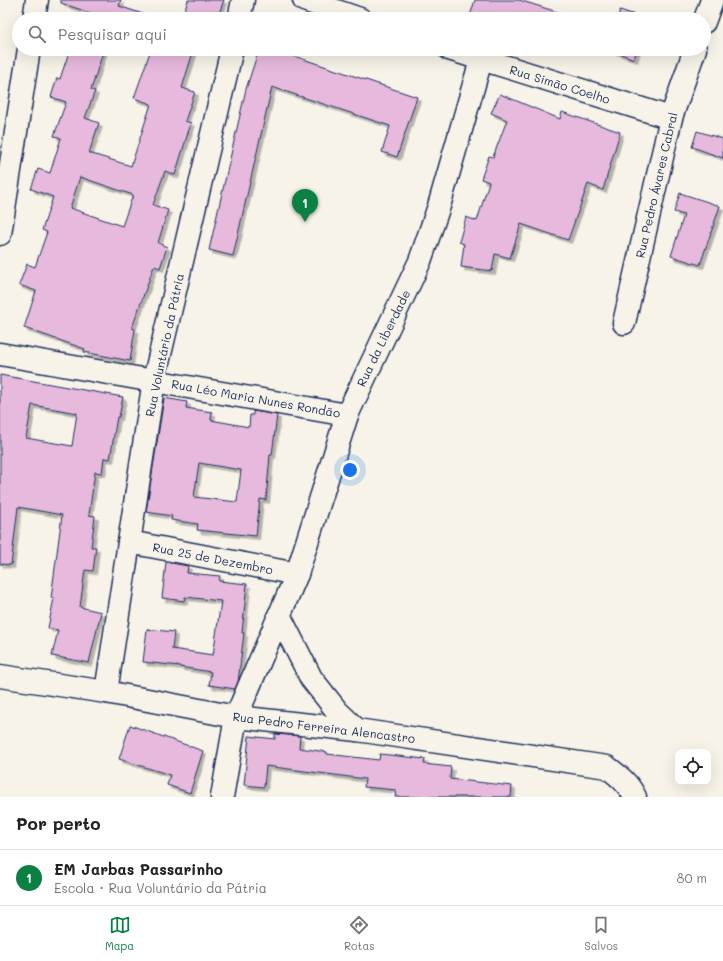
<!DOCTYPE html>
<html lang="pt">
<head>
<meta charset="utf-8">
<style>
  :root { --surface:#fff; --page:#f2f2f2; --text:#222; --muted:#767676; --line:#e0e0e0; --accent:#0b8043 }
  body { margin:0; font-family:Mali,sans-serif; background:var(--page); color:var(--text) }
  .controls { position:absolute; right:12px; bottom:12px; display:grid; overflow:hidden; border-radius:8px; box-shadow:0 4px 16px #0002 }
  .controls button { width:36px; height:36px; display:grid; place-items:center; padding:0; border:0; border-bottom:1px solid var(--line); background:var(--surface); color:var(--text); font:20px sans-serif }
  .you { position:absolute; left:350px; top:470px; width:14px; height:14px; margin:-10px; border:3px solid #fff; border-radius:50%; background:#1a73e8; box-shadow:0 0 0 6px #1a73e833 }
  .badge { display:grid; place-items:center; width:26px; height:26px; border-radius:50%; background:var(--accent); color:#fff; font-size:13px; font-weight:700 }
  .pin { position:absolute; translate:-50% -33px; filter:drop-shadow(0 1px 2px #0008) }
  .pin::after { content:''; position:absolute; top:21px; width:14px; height:12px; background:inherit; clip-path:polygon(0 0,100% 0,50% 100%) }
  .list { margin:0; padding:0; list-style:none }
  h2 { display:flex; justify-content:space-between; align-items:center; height:52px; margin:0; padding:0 16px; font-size:17px }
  h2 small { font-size:13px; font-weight:400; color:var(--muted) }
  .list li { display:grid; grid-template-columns:26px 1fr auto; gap:12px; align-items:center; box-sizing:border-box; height:56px; padding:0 16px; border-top:1px solid var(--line) }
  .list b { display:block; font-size:15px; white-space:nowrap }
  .list p { margin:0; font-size:13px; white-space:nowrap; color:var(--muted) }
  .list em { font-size:13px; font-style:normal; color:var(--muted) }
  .icon { flex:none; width:22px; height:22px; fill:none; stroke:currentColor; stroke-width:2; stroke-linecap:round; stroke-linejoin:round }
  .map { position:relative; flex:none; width:723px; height:797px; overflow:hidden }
  .search { position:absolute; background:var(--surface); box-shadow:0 4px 16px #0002; left:12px; right:12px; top:12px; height:44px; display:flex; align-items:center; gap:10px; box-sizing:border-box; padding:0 14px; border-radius:22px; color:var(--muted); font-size:15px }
  .sheet { height:108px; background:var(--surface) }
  nav { display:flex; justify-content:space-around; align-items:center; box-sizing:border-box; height:56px; border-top:1px solid var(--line); background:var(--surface); font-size:11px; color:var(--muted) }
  nav a { display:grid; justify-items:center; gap:2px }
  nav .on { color:var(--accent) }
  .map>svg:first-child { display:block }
</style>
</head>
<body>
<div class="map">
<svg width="723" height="797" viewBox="0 0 723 797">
  <defs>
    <filter id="shadow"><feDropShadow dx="3.5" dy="3.5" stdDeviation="0" flood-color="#0004"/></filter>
  </defs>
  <rect width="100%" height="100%" fill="#f7f3e8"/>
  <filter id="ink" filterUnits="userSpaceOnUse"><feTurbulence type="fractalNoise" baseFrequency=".025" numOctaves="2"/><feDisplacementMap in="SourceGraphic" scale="8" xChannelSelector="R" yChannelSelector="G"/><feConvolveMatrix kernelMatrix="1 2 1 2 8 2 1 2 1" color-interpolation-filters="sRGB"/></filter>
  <g filter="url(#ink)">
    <g fill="#e6b9dd" stroke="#1b2f5e" fill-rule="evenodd" filter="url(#shadow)">
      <path d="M 61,0 L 121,0 L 119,6 L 158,19 L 108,19 L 61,3 Z"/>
      <path d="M 188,0 L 224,0 L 217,19 L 182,19 Z"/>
      <path d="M 475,0 L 519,0 L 567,15 L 566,19 L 469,19 Z"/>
      <path d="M 620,10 L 647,19 L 617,19 Z"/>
      <path d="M 70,49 L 104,49 L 91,90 L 95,91 L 85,118 L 99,123 L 89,153 L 131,166 L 151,104 L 134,98 L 151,49 L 194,49 L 182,88 L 195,92 L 185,121 L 191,123 L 175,175 L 165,171 L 153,205 L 168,210 L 158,243 L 167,247 L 160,268 L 154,266 L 132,328 L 135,329 L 130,361 L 84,352 L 85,349 L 24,328 L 36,291 L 19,285 L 27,264 L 35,267 L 47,232 L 42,230 L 53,197 L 31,189 L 38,169 L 50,173 L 61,138 L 54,136 L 66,102 L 51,97 L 57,78 L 60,79 ZM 80,177 L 133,195 L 122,226 L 70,208 Z"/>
      <path d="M 259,49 L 273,49 L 417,97 L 397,157 L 382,152 L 390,126 L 272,87 L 233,256 L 209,250 L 246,89 Z"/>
      <path d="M 608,49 L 637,49 L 634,59 Z"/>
      <path d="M 500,94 L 560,119 L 562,112 L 620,132 L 603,190 L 588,184 L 568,240 L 521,224 L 510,258 L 495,254 L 492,271 L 461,267 L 464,244 L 459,242 L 466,217 L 477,221 L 489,182 L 481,179 L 489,156 L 493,157 L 507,120 L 491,113 Z"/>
      <path d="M 697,131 L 723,139 L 723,158 L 692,147 Z"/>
      <path d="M 680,193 L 720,206 L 700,265 L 671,256 L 684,215 L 674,212 Z"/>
      <path d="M 0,375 L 123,397 L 119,417 L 117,417 L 110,459 L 104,458 L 102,473 L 95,472 L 89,515 L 95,516 L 91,547 L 96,547 L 93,571 L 85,570 L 80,607 L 101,612 L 89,663 L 52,656 L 58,630 L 48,628 L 54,598 L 51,598 L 62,515 L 18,507 L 11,565 L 0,564 ZM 32,405 L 77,413 L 72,446 L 26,438 Z"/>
      <path d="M 164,398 L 187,402 L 186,408 L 212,412 L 211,420 L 249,427 L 250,415 L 253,415 L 253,411 L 277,415 L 272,455 L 270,455 L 266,500 L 260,499 L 256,536 L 197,530 L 198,524 L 171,520 L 172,516 L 146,512 ZM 199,463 L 241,470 L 237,502 L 194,497 Z"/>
      <path d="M 166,562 L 188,566 L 187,573 L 220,576 L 219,581 L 247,584 L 242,633 L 244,633 L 238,682 L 235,689 L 209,685 L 211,672 L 180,667 L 180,666 L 143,662 L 147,629 L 174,632 L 172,649 L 213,655 L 221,601 L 185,597 L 184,601 L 162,598 Z"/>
      <path d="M 130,725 L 203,751 L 190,793 L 167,785 L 170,775 L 119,759 Z"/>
      <path d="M 275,734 L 300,736 L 299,748 L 327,752 L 327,754 L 379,760 L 380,754 L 425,759 L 424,764 L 451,767 L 450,779 L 512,786 L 511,797 L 395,797 L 396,790 L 364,787 L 365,779 L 266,766 L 264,787 L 244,785 L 249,736 L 275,739 Z"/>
    </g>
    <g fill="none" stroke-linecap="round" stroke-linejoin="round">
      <g stroke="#1b2f5e" stroke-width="25">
        <g id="minor">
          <path d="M 304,0 L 360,19"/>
          <path d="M 34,19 L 37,0"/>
          <path d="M 239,19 L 243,0"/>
          <path d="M 704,22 L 712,0"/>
          <path d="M 449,49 L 671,118"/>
          <path d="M 0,234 L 29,49"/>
          <path d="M 624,323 L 671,118 L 695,49"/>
          <path d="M 0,354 L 347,415"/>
          <path d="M 129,542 L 297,574"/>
          <path d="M 279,615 L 311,678 L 337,711 L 357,730"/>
          <path d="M 0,676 L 106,692 L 236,717 L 357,730 L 607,767 C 619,776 628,783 635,797"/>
          <path d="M 106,692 L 154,380 L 232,49"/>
          <path d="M 222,797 L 236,717 L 297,574 L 347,415 L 420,261 L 439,206 L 481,60"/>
        </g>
      </g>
      <use href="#minor" stroke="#f7f3e8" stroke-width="22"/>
    </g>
  </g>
  <g text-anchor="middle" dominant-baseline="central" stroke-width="3.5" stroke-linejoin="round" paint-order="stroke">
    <g font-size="12" fill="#1b2f5e" stroke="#f7f3e8">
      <text transform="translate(560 84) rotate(17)">Rua Simão Coelho</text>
      <text transform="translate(656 185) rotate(-77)">Rua Pedro Ávares Cabral</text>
      <text transform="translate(383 338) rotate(-64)">Rua da Liberdade</text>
      <text transform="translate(164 345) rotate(-78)">Rua Voluntário da Pátria</text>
      <text transform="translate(256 398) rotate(10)">Rua Léo Maria Nunes Rondão</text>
      <text transform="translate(213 558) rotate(11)">Rua 25 de Dezembro</text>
      <text transform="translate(324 727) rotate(7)">Rua Pedro Ferreira Alencastro</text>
    </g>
  </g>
</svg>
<div class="controls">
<button><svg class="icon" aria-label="locate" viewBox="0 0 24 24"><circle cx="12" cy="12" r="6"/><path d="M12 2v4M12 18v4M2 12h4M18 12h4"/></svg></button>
</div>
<div class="you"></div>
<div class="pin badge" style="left:305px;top:222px">1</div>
<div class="search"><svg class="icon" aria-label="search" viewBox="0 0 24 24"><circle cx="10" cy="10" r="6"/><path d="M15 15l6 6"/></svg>Pesquisar aqui</div>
</div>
<section class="sheet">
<h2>Por perto<small></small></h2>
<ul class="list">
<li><span class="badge">1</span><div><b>EM Jarbas Passarinho</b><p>Escola · Rua Voluntário da Pátria</p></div><em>80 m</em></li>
</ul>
</section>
<nav>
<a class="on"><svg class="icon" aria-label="map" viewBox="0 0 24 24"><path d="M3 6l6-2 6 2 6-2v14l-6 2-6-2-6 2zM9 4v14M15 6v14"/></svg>Mapa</a>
<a><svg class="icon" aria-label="directions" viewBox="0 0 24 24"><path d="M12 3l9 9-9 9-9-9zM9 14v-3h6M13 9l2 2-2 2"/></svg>Rotas</a>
<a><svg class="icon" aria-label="saved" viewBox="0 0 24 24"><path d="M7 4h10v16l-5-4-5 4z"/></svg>Salvos</a>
</nav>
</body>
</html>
